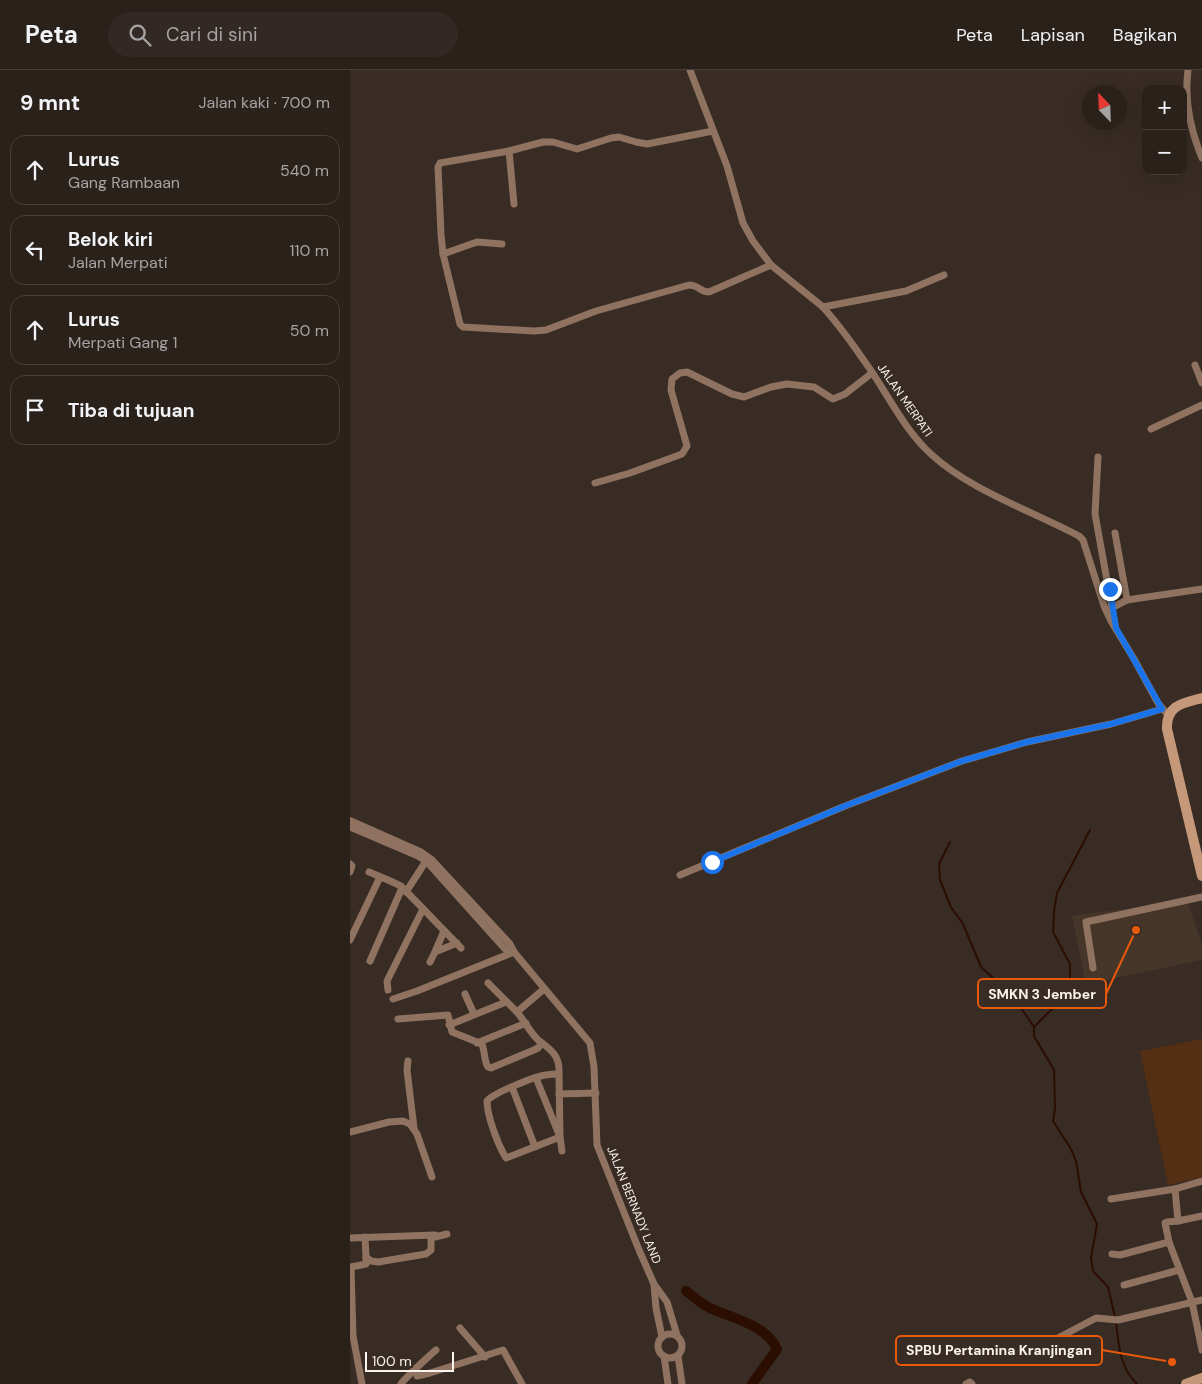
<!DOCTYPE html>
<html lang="id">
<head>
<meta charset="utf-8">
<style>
  :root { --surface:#2a211b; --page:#322924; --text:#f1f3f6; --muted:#a5a3a3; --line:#463e3a }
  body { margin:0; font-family:"DM Sans",sans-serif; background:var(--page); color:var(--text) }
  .controls { position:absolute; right:15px; top:15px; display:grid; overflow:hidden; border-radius:10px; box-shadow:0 5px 20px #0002 }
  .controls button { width:45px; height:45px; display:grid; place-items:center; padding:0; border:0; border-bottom:1px solid var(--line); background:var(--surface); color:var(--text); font:25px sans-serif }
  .compass { position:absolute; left:732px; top:15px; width:45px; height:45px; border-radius:50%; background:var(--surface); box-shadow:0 5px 20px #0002; rotate:337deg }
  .scale { position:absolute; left:15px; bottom:12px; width:89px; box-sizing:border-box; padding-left:5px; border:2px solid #faf2ed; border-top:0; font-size:14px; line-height:18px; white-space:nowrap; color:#faf2ed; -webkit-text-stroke:4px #382c24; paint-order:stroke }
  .stop { position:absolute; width:15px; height:15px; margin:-11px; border:4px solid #1a73e8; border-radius:50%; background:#fff }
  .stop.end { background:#1a73e8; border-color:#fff; box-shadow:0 1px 5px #0008 }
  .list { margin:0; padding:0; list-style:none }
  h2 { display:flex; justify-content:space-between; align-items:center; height:65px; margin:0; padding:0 20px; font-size:21px }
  h2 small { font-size:16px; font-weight:400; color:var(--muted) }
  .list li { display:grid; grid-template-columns:32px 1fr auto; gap:15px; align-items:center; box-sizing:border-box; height:70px; margin:0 10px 10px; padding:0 10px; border:1px solid var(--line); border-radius:15px }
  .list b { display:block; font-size:19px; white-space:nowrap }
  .list p { margin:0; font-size:16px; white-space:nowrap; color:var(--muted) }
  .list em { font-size:16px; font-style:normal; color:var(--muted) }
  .icon { flex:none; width:28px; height:28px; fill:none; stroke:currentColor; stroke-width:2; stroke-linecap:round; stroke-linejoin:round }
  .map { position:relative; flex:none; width:852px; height:1314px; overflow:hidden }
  header { display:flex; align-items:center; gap:30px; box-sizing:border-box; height:70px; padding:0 25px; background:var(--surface); border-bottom:1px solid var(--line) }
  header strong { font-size:24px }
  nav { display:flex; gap:28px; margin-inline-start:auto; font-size:18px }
  .search { width:350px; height:45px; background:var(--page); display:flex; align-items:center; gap:12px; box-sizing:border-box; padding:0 18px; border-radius:28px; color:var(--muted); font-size:19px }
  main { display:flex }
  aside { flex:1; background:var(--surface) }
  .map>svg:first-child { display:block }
</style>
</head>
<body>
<header>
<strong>Peta</strong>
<div class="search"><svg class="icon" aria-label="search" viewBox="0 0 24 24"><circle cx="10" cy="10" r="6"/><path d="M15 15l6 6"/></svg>Cari di sini</div>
<nav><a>Peta</a><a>Lapisan</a><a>Bagikan</a></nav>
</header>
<main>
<aside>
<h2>9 mnt<small>Jalan kaki · 700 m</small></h2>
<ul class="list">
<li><svg class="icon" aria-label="ahead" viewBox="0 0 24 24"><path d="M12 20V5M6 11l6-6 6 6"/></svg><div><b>Lurus</b><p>Gang Rambaan</p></div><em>540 m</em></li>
<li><svg class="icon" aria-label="left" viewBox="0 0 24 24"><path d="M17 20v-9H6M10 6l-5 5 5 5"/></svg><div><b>Belok kiri</b><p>Jalan Merpati</p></div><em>110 m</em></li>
<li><svg class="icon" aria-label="ahead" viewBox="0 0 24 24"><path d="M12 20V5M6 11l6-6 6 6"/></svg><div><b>Lurus</b><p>Merpati Gang 1</p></div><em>50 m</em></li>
<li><svg class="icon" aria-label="arrive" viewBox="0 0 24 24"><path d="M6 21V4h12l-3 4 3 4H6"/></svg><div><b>Tiba di tujuan</b></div></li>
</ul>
</aside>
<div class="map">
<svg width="852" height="1314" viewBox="0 0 852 1314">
  <rect width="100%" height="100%" fill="#382c24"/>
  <path fill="#463529" d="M 837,830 L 852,875 L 852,890 L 736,914 L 722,846 Z"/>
  <path fill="#542f13" d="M 852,969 L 852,1107 L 818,1115 L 790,981 Z"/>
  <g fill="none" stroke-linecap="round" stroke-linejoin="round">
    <g stroke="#2c0e00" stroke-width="2">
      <path d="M 600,772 L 589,794 L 590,810 L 601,837 L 613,854 L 631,897 L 663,926 L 684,957 L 684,966 L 704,1000 L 705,1038 L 703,1051 L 721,1079 L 726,1091 L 731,1122 L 747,1154 L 741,1188 L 743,1201 L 758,1217 L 765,1247"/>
      <path d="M 684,957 L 720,921 L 720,894 L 703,862 L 704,841 L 707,823 L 740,760"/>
      <path d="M 766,1252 C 769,1276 769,1296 787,1314"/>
    </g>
    <path stroke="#2c0e00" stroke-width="10" d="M 336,1221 C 343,1226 350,1233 358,1237 C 380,1248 416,1254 427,1279 L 402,1314"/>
    <g stroke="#8f7260" stroke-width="7">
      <path d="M 340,0 L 377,96 L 393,153 L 403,171 L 421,195 L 473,237 C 488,254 502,273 515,292 C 537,322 553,359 582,385 C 620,420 682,441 729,466 L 733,470 L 754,536 L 761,551 L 784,589 L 808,633 L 818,645"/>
      <path d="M 838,0 C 834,31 840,59 852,88"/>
      <path d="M 363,61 L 297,74 L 286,72 L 269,67 L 261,68 L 227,79 L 203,72 L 193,72 L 159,81 L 90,93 L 88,97 L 91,164 L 93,184 L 110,254 L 113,257 L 184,261 L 196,260 L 246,241 L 339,215 C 348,215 351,222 359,222 L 421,195"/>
      <path d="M 159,81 L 164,134"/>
      <path d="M 93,184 L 127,172 L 152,174"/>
      <path d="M 473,237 L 556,221 L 594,205"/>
      <path d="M 845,295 L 852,313"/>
      <path d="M 801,359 L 852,335"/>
      <path d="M 748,387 L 745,444 L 765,555"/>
      <path d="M 245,413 L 280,403 L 332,384 L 337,376 L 321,320 L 322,309 L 330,303 L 337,302 L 382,324 L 394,327 L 421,317 L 437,314 L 464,317 L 483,329 L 495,324 L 522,303"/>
      <path d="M 765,463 L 777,530"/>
      <path d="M 763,537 L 777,530 L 852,519"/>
      <path d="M 1,751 L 71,782 L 81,789 L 160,874 L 164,882 L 240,973 L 244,997 L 247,1075 L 289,1180 L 304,1214 L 317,1232 L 327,1265"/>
      <path d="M 0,757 L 68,786 L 76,791 L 155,879 L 164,882"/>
      <path d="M 0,794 L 2,796 L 0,802"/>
      <path d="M 19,802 L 38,810 L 51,816 L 111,878"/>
      <path d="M 330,805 L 495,736 L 612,691 L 677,672 L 761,654 L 812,639"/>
      <path d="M 56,822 L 76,791"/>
      <path d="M 94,861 L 85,882 L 107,873"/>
      <path d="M 0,870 L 30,807"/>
      <path d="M 20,891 L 52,818"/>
      <path d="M 80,892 L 85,882"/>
      <path d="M 743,898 L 736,852 L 852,827"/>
      <path d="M 138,913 L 167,942 L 194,919"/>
      <path d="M 38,920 L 37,911 L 73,839"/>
      <path d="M 115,924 L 124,944"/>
      <path d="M 43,929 L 67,921 L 164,882"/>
      <path d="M 48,949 L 98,945 L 102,962 L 132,974 C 135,982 134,991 138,997 L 141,998 L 184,980 L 188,978 L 192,973 C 182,967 175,951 167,942"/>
      <path d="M 99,955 L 156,932"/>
      <path d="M 127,973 L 176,953"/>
      <path d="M 192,973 C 204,982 210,988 209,1004"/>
      <path d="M 58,991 L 57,1000 L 64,1058"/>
      <path d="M 209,1004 L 210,1067 L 156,1088 C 148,1075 137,1046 137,1031 C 143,1023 186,1006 196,1005 C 201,1004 204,1004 209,1004 Z"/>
      <path d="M 186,1008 L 210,1067 L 212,1081"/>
      <path d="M 162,1017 L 185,1077"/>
      <path d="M 209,1024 L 246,1023"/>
      <path d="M 0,1062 L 39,1052 L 53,1051 L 60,1054 L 67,1064 L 82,1107"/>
      <path d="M 825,1119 L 828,1151 L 817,1152 L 815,1153 L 819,1172 L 842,1232 L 852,1280"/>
      <path d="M 761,1129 L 825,1119 L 852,1111"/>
      <path d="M 828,1151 L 852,1146"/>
      <path d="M 15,1167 L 16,1187"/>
      <path d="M 0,1168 L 85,1165"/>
      <path d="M 762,1184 L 770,1185 L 819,1172"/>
      <path d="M 304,1215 L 306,1238 L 312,1267"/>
      <path d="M 774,1215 L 829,1200"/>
      <path d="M 110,1258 L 135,1287"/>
      <circle cx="320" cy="1276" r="12"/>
      <path d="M 706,1269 L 746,1248 L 768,1250 L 852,1230"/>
      <path d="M 314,1286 L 318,1314"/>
      <path d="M 328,1286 L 332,1314"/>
      <path d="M 67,1306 L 80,1303 L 153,1280 L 172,1314"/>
      <path d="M 12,1314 L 3,1266 L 1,1197 L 16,1194 L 16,1187 L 21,1191 L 28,1192 L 76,1184 L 81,1180 L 81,1168 L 97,1164"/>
      <path d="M 51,1314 C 53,1310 80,1285 86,1280"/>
      <path d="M 616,1314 L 620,1312 L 622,1314"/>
    </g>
    <g stroke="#c5987a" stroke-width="10">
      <path d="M 852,628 C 833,633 816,635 817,659 L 852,806"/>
      <path d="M 836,1314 L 852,1308"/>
    </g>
  </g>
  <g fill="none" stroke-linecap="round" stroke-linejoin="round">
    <path stroke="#1a73e8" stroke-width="6" d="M 362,792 L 495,736 L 612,691 L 677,672 L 761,654 L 812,639 L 766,558 L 760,519"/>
  </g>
  <g text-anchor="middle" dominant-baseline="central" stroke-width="5" stroke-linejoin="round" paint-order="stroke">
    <g font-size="12" fill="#faf2ed" stroke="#382c24">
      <text transform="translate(555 330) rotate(55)">JALAN MERPATI</text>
      <text transform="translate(284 1135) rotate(68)">JALAN BERNADY LAND</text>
    </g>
  </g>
  <path fill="none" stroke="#e8590c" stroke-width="2" d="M786 860L756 924M822 1292L752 1280"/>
  <g fill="#e8590c" stroke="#382c24" stroke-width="2">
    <circle cx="786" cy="860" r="5"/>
    <circle cx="822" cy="1292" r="5"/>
  </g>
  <g fill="#382c24" stroke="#e8590c" stroke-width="2">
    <rect x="628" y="909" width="128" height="29" rx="5"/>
    <rect x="546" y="1266" width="206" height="29" rx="5"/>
  </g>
  <g font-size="14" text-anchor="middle" font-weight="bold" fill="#faf2ed">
    <text x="692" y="929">SMKN 3 Jember</text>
    <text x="649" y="1285">SPBU Pertamina Kranjingan</text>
  </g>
</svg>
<div class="controls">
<button>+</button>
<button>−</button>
</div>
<svg class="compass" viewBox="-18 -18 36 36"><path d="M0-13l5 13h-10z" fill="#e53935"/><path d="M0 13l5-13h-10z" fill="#a5a3a3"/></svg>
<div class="scale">100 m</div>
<div class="stop" style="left:362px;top:792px"></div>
<div class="stop end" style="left:760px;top:519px"></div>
</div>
</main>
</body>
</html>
